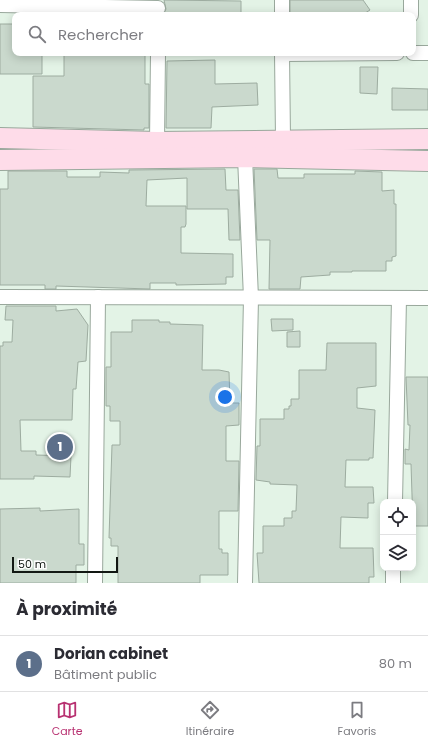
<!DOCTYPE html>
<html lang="fr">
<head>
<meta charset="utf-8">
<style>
  :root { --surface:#fff; --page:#f2f2f3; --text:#2b2b33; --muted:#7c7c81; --line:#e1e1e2; --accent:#b83171 }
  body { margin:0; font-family:Poppins,sans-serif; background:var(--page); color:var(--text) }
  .controls { position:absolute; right:12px; bottom:12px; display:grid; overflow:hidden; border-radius:8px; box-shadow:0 2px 10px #0003 }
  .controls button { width:36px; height:36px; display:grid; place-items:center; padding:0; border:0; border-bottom:1px solid var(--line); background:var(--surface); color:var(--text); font:20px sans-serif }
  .scale { position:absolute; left:12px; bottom:10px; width:106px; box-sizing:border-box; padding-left:4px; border:2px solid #121813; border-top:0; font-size:11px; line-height:14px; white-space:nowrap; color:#121813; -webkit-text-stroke:3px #fff; paint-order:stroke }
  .you { position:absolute; left:225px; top:397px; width:14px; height:14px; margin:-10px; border:3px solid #fff; border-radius:50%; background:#1a73e8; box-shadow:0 0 0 6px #1a73e833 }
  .badge { display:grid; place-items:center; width:26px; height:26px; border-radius:50%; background:var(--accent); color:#fff; font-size:13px; font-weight:700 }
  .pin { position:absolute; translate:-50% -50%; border:2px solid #fff; box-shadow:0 1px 4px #0006 }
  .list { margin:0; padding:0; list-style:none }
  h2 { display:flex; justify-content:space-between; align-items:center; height:52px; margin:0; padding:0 16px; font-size:17px }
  h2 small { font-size:13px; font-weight:400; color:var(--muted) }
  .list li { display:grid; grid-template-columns:26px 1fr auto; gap:12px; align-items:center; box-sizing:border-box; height:56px; padding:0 16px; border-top:1px solid var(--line) }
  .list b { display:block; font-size:15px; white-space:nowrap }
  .list p { margin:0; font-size:13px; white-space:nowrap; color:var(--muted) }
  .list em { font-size:13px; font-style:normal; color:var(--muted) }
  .icon { flex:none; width:22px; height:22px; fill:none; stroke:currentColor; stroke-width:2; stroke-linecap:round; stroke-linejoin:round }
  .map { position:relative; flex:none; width:428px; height:583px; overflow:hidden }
  .search { position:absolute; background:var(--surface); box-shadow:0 2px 10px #0003; left:12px; right:12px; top:12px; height:44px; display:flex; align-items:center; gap:10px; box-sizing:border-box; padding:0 14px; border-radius:8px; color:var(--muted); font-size:15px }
  .sheet { height:108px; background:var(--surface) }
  nav { display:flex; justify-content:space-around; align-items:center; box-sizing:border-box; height:56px; border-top:1px solid var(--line); background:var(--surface); font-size:11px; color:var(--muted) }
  nav a { display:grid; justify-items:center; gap:2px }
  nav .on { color:var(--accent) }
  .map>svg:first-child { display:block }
</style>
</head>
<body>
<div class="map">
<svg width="428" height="583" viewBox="0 0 428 583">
  <rect width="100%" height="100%" fill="#e3f3e6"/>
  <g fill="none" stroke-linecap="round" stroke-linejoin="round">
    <g stroke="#79a882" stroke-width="4">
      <path d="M 0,149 L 52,149"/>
      <path d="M 420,151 L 428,151"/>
    </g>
  </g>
  <g fill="#cad9cd" stroke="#9daca0">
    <path d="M 164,0 L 241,1 L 241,15 L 181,13 L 180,15 L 163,15 L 166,9 Z"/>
    <path d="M 290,0 L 363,0 L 370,10 L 362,15 L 290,15 Z"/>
    <path d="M 0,24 L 15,24 L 15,53 L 42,53 L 42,74 L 0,74 Z"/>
    <path d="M 64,53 L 145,53 L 145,84 L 149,84 L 149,128 L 144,128 L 144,130 L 33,127 L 33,76 L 64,76 Z"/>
    <path d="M 215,60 L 215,84 L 257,83 L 258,105 L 212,107 L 211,128 L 166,128 L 167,61 Z"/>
    <path d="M 360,67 L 378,67 L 377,94 L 360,93 Z"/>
    <path d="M 392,88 L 428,89 L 428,110 L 392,110 Z"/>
    <path d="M 225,169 L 226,190 L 238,190 L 240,240 L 229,240 L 228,209 L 187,209 L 187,178 L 147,180 L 146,206 L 186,206 L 186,224 L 185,227 L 181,227 L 181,253 L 233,254 L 233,277 L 226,277 L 226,284 L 176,285 L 176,283 L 150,283 L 150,289 L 56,286 L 56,289 L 45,289 L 45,285 L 0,285 L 0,189 L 8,189 L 8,171 L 67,171 L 67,177 L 100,177 L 100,172 L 129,173 L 129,170 Z"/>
    <path d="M 254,169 L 277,169 L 278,178 L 304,178 L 304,174 L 355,174 L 355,171 L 382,172 L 382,191 L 394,190 L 394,204 L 396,204 L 396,256 L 392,257 L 392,261 L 386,261 L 386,271 L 352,271 L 352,272 L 330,272 L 330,275 L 301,277 L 300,289 L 269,289 L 270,240 L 257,240 Z"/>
    <path d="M 6,306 L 56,306 L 56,311 L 77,309 L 88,325 L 86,361 L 78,362 L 76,389 L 73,389 L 72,420 L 20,420 L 21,451 L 36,451 L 36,455 L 71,456 L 70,477 L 34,476 L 34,479 L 0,479 L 0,346 L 3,346 L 3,342 L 12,342 L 13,320 L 5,320 Z"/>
    <path d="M 271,319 L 293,319 L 293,330 L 272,331 Z"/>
    <path d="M 132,320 L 159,320 L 159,322 L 170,322 L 170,324 L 203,325 L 202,370 L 219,370 L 229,372 L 230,403 L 239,403 L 239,425 L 226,426 L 226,461 L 239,461 L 238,511 L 219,511 L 219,549 L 222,549 L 222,553 L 228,553 L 228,575 L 200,575 L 200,583 L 118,583 L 118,546 L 111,546 L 111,538 L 109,538 L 112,445 L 120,445 L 120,421 L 110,421 L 110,406 L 106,406 L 106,367 L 111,367 L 111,332 L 132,332 Z"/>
    <path d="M 300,331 L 300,347 L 287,347 L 287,332 Z"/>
    <path d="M 327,343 L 376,343 L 376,386 L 357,388 L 357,408 L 375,410 L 373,458 L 369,458 L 369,460 L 346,460 L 345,487 L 373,487 L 374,503 L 368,503 L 368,518 L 341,517 L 340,548 L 373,548 L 374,577 L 369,577 L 369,583 L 259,583 L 257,553 L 263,553 L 263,526 L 284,526 L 284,518 L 292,518 L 292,511 L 296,511 L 297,485 L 270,484 L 270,482 L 256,480 L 257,446 L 260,446 L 260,419 L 284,419 L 284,409 L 289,409 L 289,406 L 291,406 L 291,399 L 299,399 L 299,370 L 326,370 Z"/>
    <path d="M 406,377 L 428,377 L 428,526 L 413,526 L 411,464 L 405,464 L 405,449 L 409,450 L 410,425 L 408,425 Z"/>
    <path d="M 40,508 L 40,511 L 79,509 L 79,544 L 84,544 L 84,565 L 76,565 L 76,583 L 0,583 L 0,509 Z"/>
  </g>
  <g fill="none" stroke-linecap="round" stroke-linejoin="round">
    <g stroke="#99a89c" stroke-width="16">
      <g id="street">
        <path d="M 0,5 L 158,8"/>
        <path d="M 282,15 L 282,0"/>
        <path d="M 411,15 L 411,0"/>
        <path d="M 282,53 L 283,139"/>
        <path d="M 413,53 L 428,53"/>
        <path d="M 282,54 L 397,53"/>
        <path d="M 157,142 L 158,53"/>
        <path d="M 245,157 L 251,298 L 245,583"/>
        <path d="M 0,297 L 428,298"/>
        <path d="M 395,502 L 399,298"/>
        <path d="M 95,583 L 98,297"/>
        <path d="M 393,583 L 393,568"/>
      </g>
    </g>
    <g stroke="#99a89c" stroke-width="22">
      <g id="secondary">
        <path d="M 0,138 L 157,142 L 428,139"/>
        <path d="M 0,160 L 245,157 L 428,161"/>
      </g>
    </g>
    <use href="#street" stroke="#fff" stroke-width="14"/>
    <use href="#secondary" stroke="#fedce9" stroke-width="20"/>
  </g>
</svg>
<div class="controls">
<button><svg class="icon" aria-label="locate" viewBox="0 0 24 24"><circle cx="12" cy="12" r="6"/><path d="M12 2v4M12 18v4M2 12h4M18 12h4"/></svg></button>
<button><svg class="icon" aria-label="layers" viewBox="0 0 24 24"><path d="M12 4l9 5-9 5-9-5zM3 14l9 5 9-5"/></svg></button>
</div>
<div class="scale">50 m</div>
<div class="you"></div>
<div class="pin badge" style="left:60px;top:447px;background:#5c6f8a">1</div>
<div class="search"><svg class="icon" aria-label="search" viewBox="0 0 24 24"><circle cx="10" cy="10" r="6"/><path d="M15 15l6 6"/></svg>Rechercher</div>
</div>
<section class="sheet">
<h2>À proximité<small></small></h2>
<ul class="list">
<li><span class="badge" style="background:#5c6f8a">1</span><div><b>Dorian cabinet</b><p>Bâtiment public</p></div><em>80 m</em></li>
</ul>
</section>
<nav>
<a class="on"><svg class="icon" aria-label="map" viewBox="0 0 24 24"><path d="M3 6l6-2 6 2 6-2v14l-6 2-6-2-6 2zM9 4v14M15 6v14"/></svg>Carte</a>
<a><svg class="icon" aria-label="directions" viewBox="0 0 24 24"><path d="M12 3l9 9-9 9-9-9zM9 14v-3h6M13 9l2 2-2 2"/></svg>Itinéraire</a>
<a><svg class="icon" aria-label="saved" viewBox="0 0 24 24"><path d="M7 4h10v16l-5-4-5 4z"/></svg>Favoris</a>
</nav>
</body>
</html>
